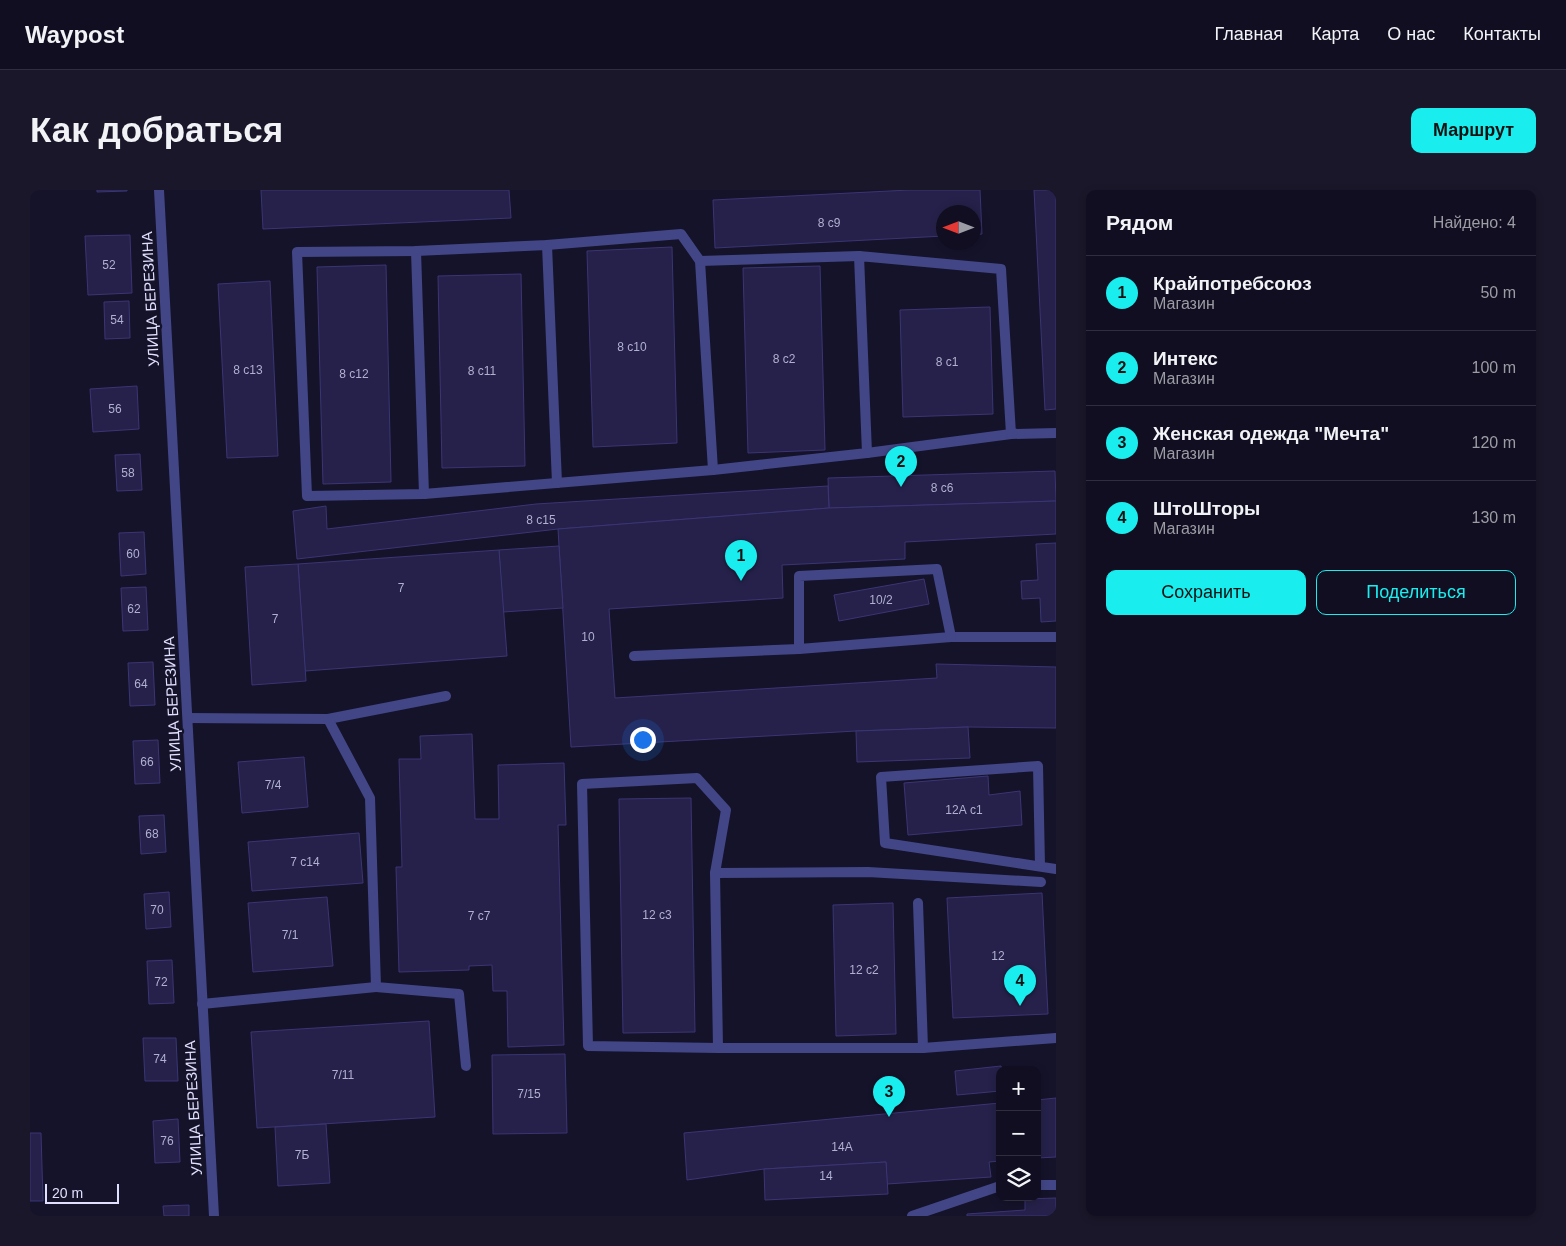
<!DOCTYPE html>
<html lang="ru">
<head>
<meta charset="utf-8">
<style>
  :root { --surface:#100e20; --page:#191729; --text:#f1f3f6; --muted:#9c9ca5; --line:#302e3e; --accent:#1aedee }
  body { margin:0; font-family:Arial,sans-serif; background:var(--page); color:var(--text) }
  .controls { position:absolute; right:15px; bottom:15px; display:grid; overflow:hidden; border-radius:10px; box-shadow:0 2px 8px #0003 }
  .controls button { width:45px; height:45px; display:grid; place-items:center; padding:0; border:0; border-bottom:1px solid var(--line); background:var(--surface); color:var(--text); font:25px sans-serif }
  .compass { position:absolute; left:906px; top:15px; width:45px; height:45px; border-radius:50%; background:var(--surface); box-shadow:0 2px 8px #0003; rotate:270deg }
  .scale { position:absolute; left:15px; bottom:12px; width:74px; box-sizing:border-box; padding-left:5px; border:2px solid #e0dffd; border-top:0; font-size:14px; line-height:18px; white-space:nowrap; color:#e0dffd; -webkit-text-stroke:4px #15132a; paint-order:stroke }
  .you { position:absolute; left:612px; top:549px; width:18px; height:18px; margin:-12px; border:4px solid #fff; border-radius:50%; background:#1a73e8; box-shadow:0 0 0 8px #1a73e833 }
  .badge { display:grid; place-items:center; width:32px; height:32px; border-radius:50%; background:var(--accent); color:#111; font-size:16px; font-weight:700 }
  .pin { position:absolute; translate:-50% -41px; filter:drop-shadow(0 1px 2px #0008) }
  .pin::after { content:''; position:absolute; top:26px; width:18px; height:15px; background:inherit; clip-path:polygon(0 0,100% 0,50% 100%) }
  .list { margin:0; padding:0; list-style:none }
  h2 { display:flex; justify-content:space-between; align-items:center; height:65px; margin:0; padding:0 20px; font-size:21px }
  h2 small { font-size:16px; font-weight:400; color:var(--muted) }
  .list li { display:grid; grid-template-columns:32px 1fr auto; gap:15px; align-items:center; box-sizing:border-box; height:75px; padding:0 20px; border-top:1px solid var(--line) }
  .list b { display:block; font-size:19px; white-space:nowrap }
  .list p { margin:0; font-size:16px; white-space:nowrap; color:var(--muted) }
  .list em { font-size:16px; font-style:normal; color:var(--muted) }
  .actions { display:flex; gap:10px; padding:15px 20px }
  .actions a { flex:1; padding:11px 0; border:1px solid var(--accent); border-radius:10px; text-align:center; font-size:18px; color:var(--accent) }
  .actions .main { background:var(--accent); color:#111 }
  .icon { flex:none; width:28px; height:28px; fill:none; stroke:currentColor; stroke-width:2; stroke-linecap:round; stroke-linejoin:round }
  .map { position:relative; flex:none; width:1026px; height:1026px; overflow:hidden; border-radius:10px }
  header { display:flex; align-items:center; gap:30px; box-sizing:border-box; height:70px; padding:0 25px; background:var(--surface); border-bottom:1px solid var(--line) }
  header strong { font-size:24px }
  nav { display:flex; gap:28px; margin-inline-start:auto; font-size:18px }
  .intro { display:flex; align-items:center; justify-content:space-between; box-sizing:border-box; height:120px; padding:0 30px }
  h1 { margin:0; font-size:35px }
  .button { padding:12px 22px; border-radius:10px; background:var(--accent); color:#111; font-size:18px; font-weight:700 }
  main { display:flex; gap:30px; padding:0 30px }
  aside { flex:1; background:var(--surface); border-radius:10px; box-shadow:0 2px 8px #0003 }
  .map>svg:first-child { display:block }
</style>
</head>
<body>
<header>
<strong>Waypost</strong>
<nav><a>Главная</a><a>Карта</a><a>О нас</a><a>Контакты</a></nav>
</header>
<div class="intro"><h1>Как добраться</h1><a class="button">Маршрут</a></div>
<main>
<div class="map">
<svg width="1026" height="1026" viewBox="0 0 1026 1026">
  <rect width="100%" height="100%" fill="#15132a"/>
  <g fill="#25214a" stroke="#3b3574">
    <path d="M 67,0 L 97,0 L 97,1 L 67,2 Z"/>
    <path d="M 231,0 L 479,0 L 481,28 L 233,39 Z"/>
    <path d="M 879,0 L 950,0 L 952,44 L 944,45 L 944,22 L 914,22 L 914,46 L 685,58 L 683,10 Z"/>
    <path d="M 1004,0 L 1026,0 L 1026,219 L 1015,220 Z"/>
    <path d="M 100,45 L 102,103 L 58,105 L 55,46 Z"/>
    <path d="M 642,57 L 647,253 L 563,257 L 557,61 Z"/>
    <path d="M 356,75 L 361,292 L 293,294 L 287,77 Z"/>
    <path d="M 790,76 L 795,260 L 718,263 L 713,78 Z"/>
    <path d="M 491,84 L 495,276 L 412,278 L 408,86 Z"/>
    <path d="M 240,91 L 248,266 L 197,268 L 188,94 Z"/>
    <path d="M 99,111 L 100,148 L 75,149 L 74,112 Z"/>
    <path d="M 960,117 L 963,224 L 873,227 L 870,120 Z"/>
    <path d="M 107,196 L 109,239 L 63,242 L 60,199 Z"/>
    <path d="M 110,264 L 112,300 L 87,301 L 85,265 Z"/>
    <path d="M 1025,281 L 1026,311 L 799,318 L 798,288 Z"/>
    <path d="M 798,296 L 799,318 L 528,339 L 267,369 L 263,321 L 296,316 L 297,339 L 506,314 Z"/>
    <path d="M 1026,311 L 1026,344 L 875,352 L 875,369 L 752,375 L 753,408 L 579,419 L 585,508 L 907,488 L 906,474 L 1026,477 L 1026,538 L 938,537 L 826,541 L 541,557 L 528,339 L 799,318 Z"/>
    <path d="M 114,342 L 116,384 L 91,386 L 89,343 Z"/>
    <path d="M 1026,353 L 1026,431 L 1011,432 L 1010,408 L 992,409 L 991,391 L 1008,390 L 1006,354 Z"/>
    <path d="M 529,356 L 533,418 L 473,422 L 469,360 Z"/>
    <path d="M 469,360 L 477,466 L 275,481 L 268,374 Z"/>
    <path d="M 268,374 L 276,491 L 222,495 L 215,377 Z"/>
    <path d="M 894,389 L 899,414 L 809,431 L 804,405 Z"/>
    <path d="M 116,397 L 118,440 L 93,441 L 91,398 Z"/>
    <path d="M 123,472 L 125,515 L 100,516 L 98,473 Z"/>
    <path d="M 938,537 L 940,568 L 827,572 L 826,541 Z"/>
    <path d="M 442,544 L 445,629 L 469,629 L 468,575 L 534,573 L 536,635 L 528,635 L 534,855 L 478,857 L 477,801 L 463,801 L 462,775 L 439,776 L 439,780 L 369,782 L 366,677 L 372,677 L 369,569 L 391,569 L 390,546 Z"/>
    <path d="M 128,550 L 130,593 L 105,594 L 103,551 Z"/>
    <path d="M 274,567 L 278,617 L 212,623 L 208,572 Z"/>
    <path d="M 958,586 L 959,605 L 990,601 L 992,635 L 878,645 L 874,593 Z"/>
    <path d="M 661,608 L 665,842 L 593,843 L 589,609 Z"/>
    <path d="M 134,625 L 136,662 L 111,664 L 109,626 Z"/>
    <path d="M 329,643 L 333,693 L 222,701 L 218,652 Z"/>
    <path d="M 139,702 L 141,737 L 116,739 L 114,704 Z"/>
    <path d="M 1012,703 L 1018,824 L 923,828 L 917,708 Z"/>
    <path d="M 297,707 L 303,776 L 223,782 L 218,713 Z"/>
    <path d="M 863,713 L 866,844 L 806,846 L 803,715 Z"/>
    <path d="M 142,770 L 144,813 L 119,814 L 117,771 Z"/>
    <path d="M 399,831 L 405,927 L 227,938 L 221,842 Z"/>
    <path d="M 113,848 L 146,848 L 148,891 L 115,891 Z"/>
    <path d="M 535,864 L 537,943 L 463,944 L 462,865 Z"/>
    <path d="M 971,876 L 972,880 L 970,880 L 970,901 L 927,905 L 925,881 Z"/>
    <path d="M 1026,908 L 1026,967 L 1007,968 L 1007,910 Z"/>
    <path d="M 970,913 L 970,971 L 959,972 L 961,987 L 857,994 L 856,972 L 734,979 L 657,990 L 654,943 Z"/>
    <path d="M 148,929 L 150,972 L 125,973 L 123,931 Z"/>
    <path d="M 296,934 L 300,993 L 248,996 L 245,937 Z"/>
    <path d="M 0,943 L 11,943 L 13,1011 L 0,1011 Z"/>
    <path d="M 856,972 L 858,1004 L 735,1010 L 734,979 Z"/>
    <path d="M 1026,1008 L 1026,1026 L 937,1026 L 937,1024 L 995,1020 L 995,1009 Z"/>
    <path d="M 159,1015 L 159,1026 L 134,1026 L 133,1016 Z"/>
  </g>
  <g fill="none" stroke-linecap="round" stroke-linejoin="round">
    <g stroke="#424686" stroke-width="10">
      <path d="M 651,44 L 670,71 L 683,280 L 394,304 L 277,306 L 267,62 L 386,61 L 517,55 Z"/>
      <path d="M 517,55 L 527,293"/>
      <path d="M 386,61 L 394,304"/>
      <path d="M 670,71 L 829,66"/>
      <path d="M 837,263 L 981,244"/>
      <path d="M 683,280 L 837,263 L 829,66 L 971,79 L 981,244 L 1026,243"/>
      <path d="M 769,459 L 921,447 L 1026,447"/>
      <path d="M 604,466 L 769,459 L 769,386 L 907,379 L 921,447"/>
      <path d="M 158,528 L 298,529 L 416,506"/>
      <path d="M 298,529 L 340,608 L 346,797 L 429,804 L 436,876"/>
      <path d="M 1010,676 L 1008,576 L 851,587 L 855,653 L 1026,679"/>
      <path d="M 685,683 L 838,682 L 1011,692"/>
      <path d="M 888,713 L 893,858"/>
      <path d="M 172,814 L 346,797"/>
      <path d="M 688,858 L 558,856 L 552,594 L 667,588 L 696,620 L 685,683 L 688,858 L 893,858 L 1026,848"/>
      <path d="M 1007,995 L 1026,995"/>
      <path d="M 882,1026 L 970,996"/>
    </g>
    <path stroke="#424686" stroke-width="10" d="M 129,0 L 184,1026"/>
  </g>
  <g text-anchor="middle" dominant-baseline="central" stroke-width="4.5" stroke-linejoin="round" paint-order="stroke">
    <g font-size="12" fill="#b1b0d0">
      <text x="799" y="33">8 с9</text>
      <text x="79" y="75">52</text>
      <text x="87" y="130">54</text>
      <text x="602" y="157">8 с10</text>
      <text x="754" y="169">8 с2</text>
      <text x="917" y="172">8 с1</text>
      <text x="218" y="180">8 с13</text>
      <text x="452" y="181">8 с11</text>
      <text x="324" y="184">8 с12</text>
      <text x="85" y="219">56</text>
      <text x="98" y="283">58</text>
      <text x="912" y="298">8 с6</text>
      <text x="511" y="330">8 с15</text>
      <text x="103" y="364">60</text>
      <text x="371" y="398">7</text>
      <text x="851" y="410">10/2</text>
      <text x="104" y="419">62</text>
      <text x="245" y="429">7</text>
      <text x="558" y="447">10</text>
      <text x="111" y="494">64</text>
      <text x="117" y="572">66</text>
      <text x="243" y="595">7/4</text>
      <text x="934" y="620">12А с1</text>
      <text x="122" y="644">68</text>
      <text x="275" y="672">7 с14</text>
      <text x="127" y="720">70</text>
      <text x="627" y="725">12 с3</text>
      <text x="449" y="726">7 с7</text>
      <text x="260" y="745">7/1</text>
      <text x="968" y="766">12</text>
      <text x="834" y="780">12 с2</text>
      <text x="131" y="792">72</text>
      <text x="130" y="869">74</text>
      <text x="313" y="885">7/11</text>
      <text x="499" y="904">7/15</text>
      <text x="137" y="951">76</text>
      <text x="812" y="957">14А</text>
      <text x="272" y="965">7Б</text>
      <text x="796" y="986">14</text>
    </g>
    <g font-size="15" fill="#e0dffd" stroke="#15132a">
      <text transform="translate(120 109) rotate(-93)">УЛИЦА БЕРЕЗИНА</text>
      <text transform="translate(142 514) rotate(-93)">УЛИЦА БЕРЕЗИНА</text>
      <text transform="translate(163 918) rotate(-93)">УЛИЦА БЕРЕЗИНА</text>
    </g>
  </g>
</svg>
<div class="controls">
<button>+</button>
<button>−</button>
<button><svg class="icon" aria-label="layers" viewBox="0 0 24 24"><path d="M12 4l9 5-9 5-9-5zM3 14l9 5 9-5"/></svg></button>
</div>
<svg class="compass" viewBox="-18 -18 36 36"><path d="M0-13l5 13h-10z" fill="#e53935"/><path d="M0 13l5-13h-10z" fill="#9c9ca5"/></svg>
<div class="scale">20 m</div>
<div class="you"></div>
<div class="pin badge" style="left:711px;top:391px">1</div>
<div class="pin badge" style="left:871px;top:297px">2</div>
<div class="pin badge" style="left:859px;top:927px">3</div>
<div class="pin badge" style="left:990px;top:816px">4</div>
</div>
<aside>
<h2>Рядом<small>Найдено: 4</small></h2>
<ul class="list">
<li><span class="badge">1</span><div><b>Крайпотребсоюз</b><p>Магазин</p></div><em>50 m</em></li>
<li><span class="badge">2</span><div><b>Интекс</b><p>Магазин</p></div><em>100 m</em></li>
<li><span class="badge">3</span><div><b>Женская одежда &quot;Мечта&quot;</b><p>Магазин</p></div><em>120 m</em></li>
<li><span class="badge">4</span><div><b>ШтоШторы</b><p>Магазин</p></div><em>130 m</em></li>
</ul>
<div class="actions"><a class="main">Сохранить</a><a>Поделиться</a></div>
</aside>
</main>
</body>
</html>
